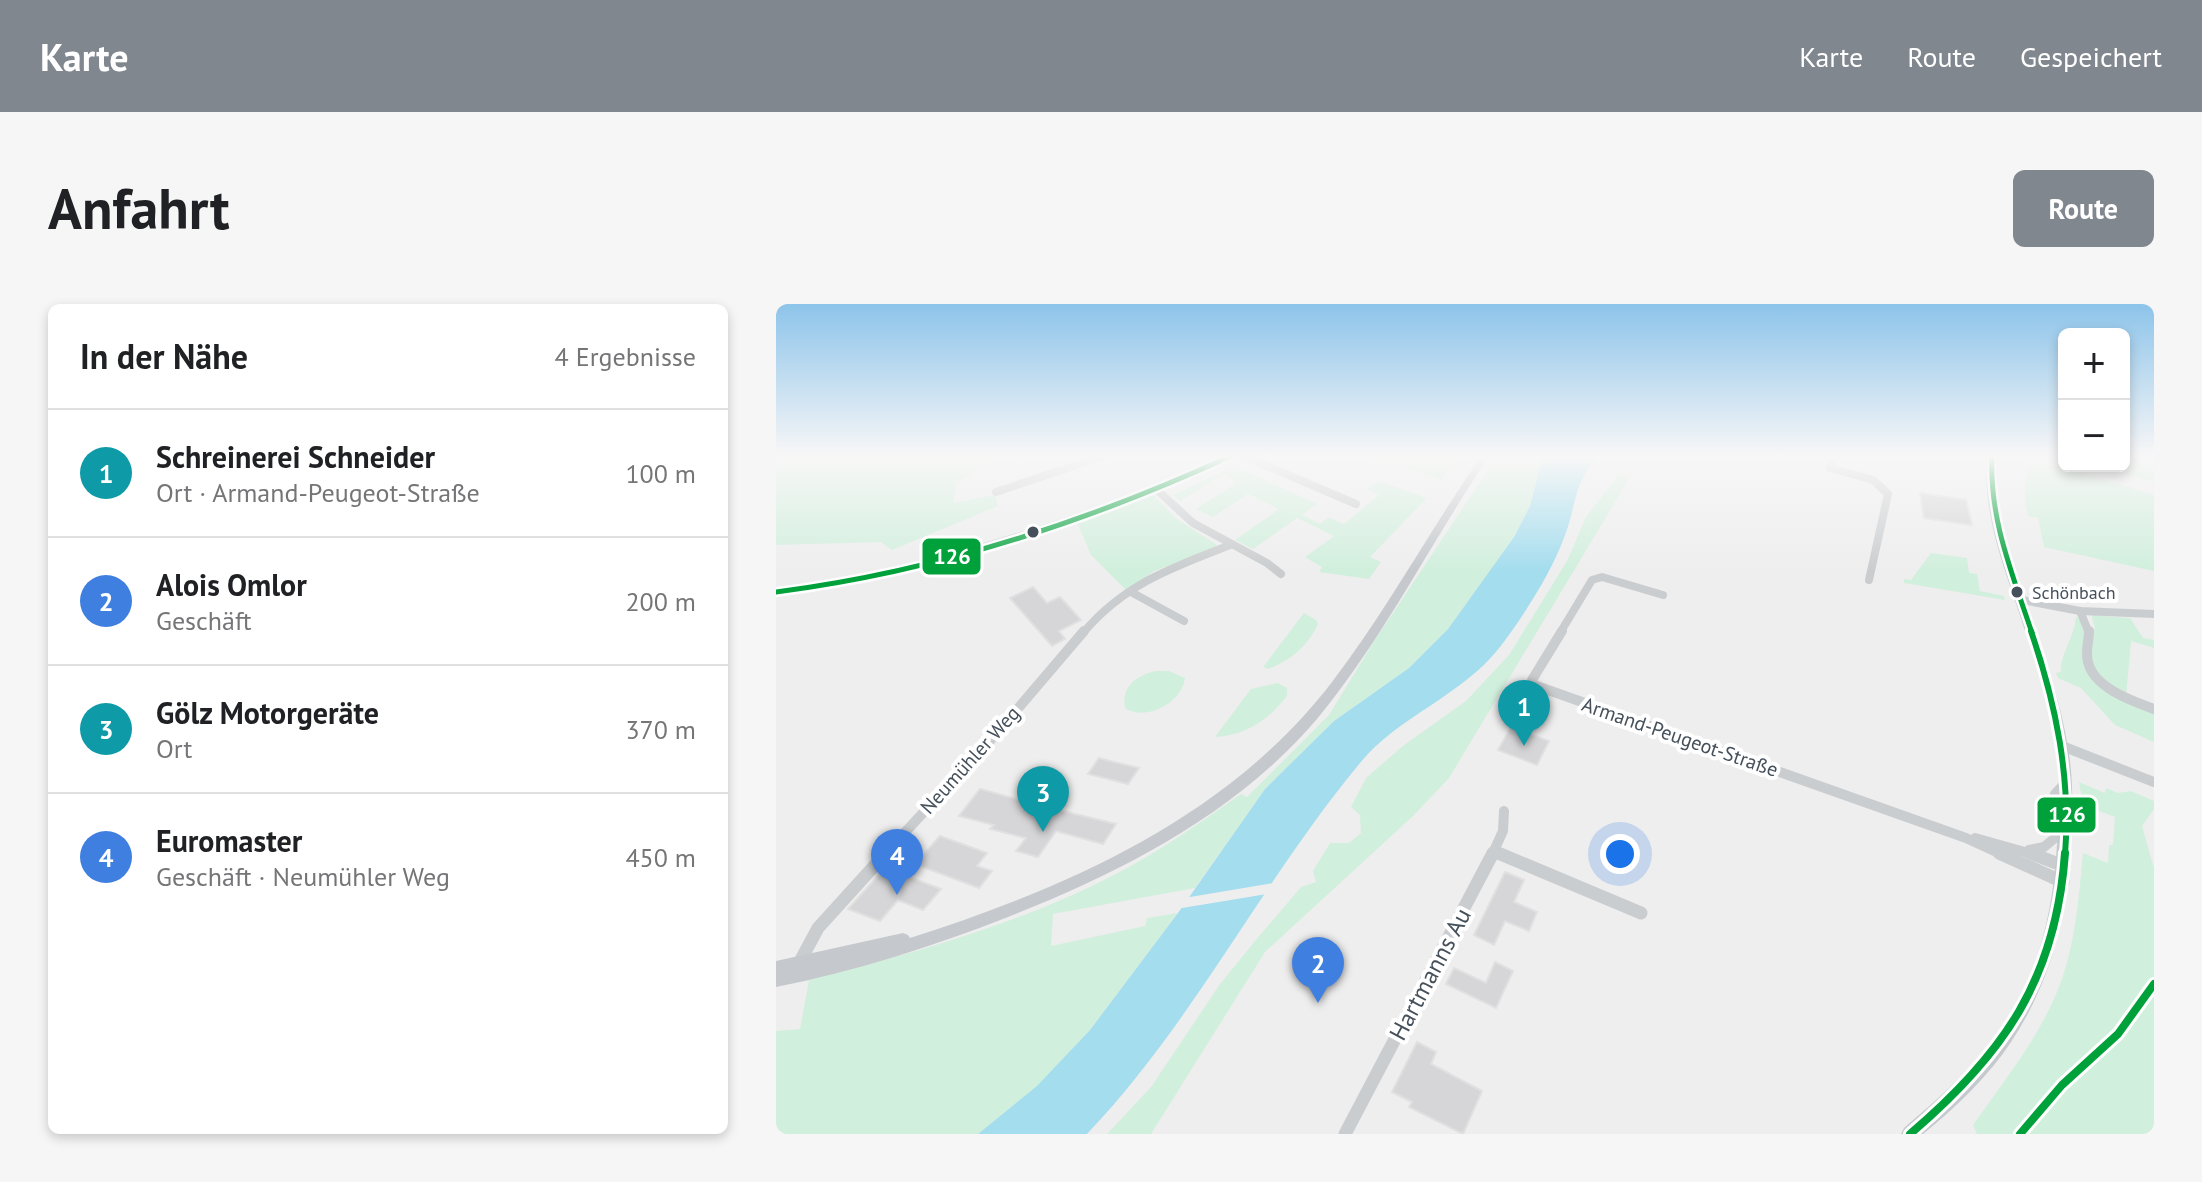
<!DOCTYPE html>
<html lang="de">
<head>
<meta charset="utf-8">
<style>
  :root { --surface:#fff; --page:#f6f6f6; --text:#202124; --muted:#757577; --line:#e0e0e0; --accent:#80878e }
  body { margin:0; font-family:"PT Sans",sans-serif; background:var(--page); color:var(--text) }
  .controls { position:absolute; right:24px; top:24px; display:grid; overflow:hidden; border-radius:12px; box-shadow:0 4px 12px #0003 }
  .controls button { width:72px; height:72px; display:grid; place-items:center; padding:0; border:0; border-bottom:2px solid var(--line); background:var(--surface); color:var(--text); font:40px sans-serif }
  .you { position:absolute; left:844px; top:550px; width:28px; height:28px; margin:-20px; border:6px solid #fff; border-radius:50%; background:#1a73e8; box-shadow:0 0 0 12px #1a73e833 }
  .badge { display:grid; place-items:center; width:52px; height:52px; border-radius:50%; background:var(--accent); color:#fff; font-size:26px; font-weight:700 }
  .pin { position:absolute; translate:-50% -66px; filter:drop-shadow(0 2px 4px #0008) }
  .pin::after { content:''; position:absolute; top:42px; width:28px; height:24px; background:inherit; clip-path:polygon(0 0,100% 0,50% 100%) }
  .list { margin:0; padding:0; list-style:none }
  h2 { display:flex; justify-content:space-between; align-items:center; height:104px; margin:0; padding:0 32px; font-size:34px }
  h2 small { font-size:26px; font-weight:400; color:var(--muted) }
  .list li { display:grid; grid-template-columns:52px 1fr auto; gap:24px; align-items:center; box-sizing:border-box; height:128px; padding:0 32px; border-top:2px solid var(--line) }
  .list b { display:block; font-size:30px; white-space:nowrap }
  .list p { margin:0; font-size:26px; white-space:nowrap; color:var(--muted) }
  .list em { font-size:26px; font-style:normal; color:var(--muted) }
  .map { position:relative; flex:none; width:1378px; height:830px; overflow:hidden; border-radius:12px }
  header { display:flex; align-items:center; gap:48px; box-sizing:border-box; height:112px; padding:0 40px; background:var(--accent); color:#fff }
  header strong { font-size:38px }
  nav { display:flex; gap:44px; margin-inline-start:auto; font-size:28px }
  .intro { display:flex; align-items:center; justify-content:space-between; box-sizing:border-box; height:192px; padding:0 48px }
  h1 { margin:0; font-size:56px }
  .button { padding:20px 36px; border-radius:12px; background:var(--accent); color:#fff; font-size:28px; font-weight:700 }
  main { display:flex; gap:48px; padding:0 48px }
  aside { flex:1; background:var(--surface); border-radius:12px; box-shadow:0 4px 12px #0003 }
  .map>svg:first-child { display:block }
</style>
</head>
<body>
<header>
<strong>Karte</strong>
<nav><a>Karte</a><a>Route</a><a>Gespeichert</a></nav>
</header>
<div class="intro"><h1>Anfahrt</h1><a class="button">Route</a></div>
<main>
<aside>
<h2>In der Nähe<small>4 Ergebnisse</small></h2>
<ul class="list">
<li><span class="badge" style="background:#0f9aa8">1</span><div><b>Schreinerei Schneider</b><p>Ort · Armand-Peugeot-Straße</p></div><em>100 m</em></li>
<li><span class="badge" style="background:#3f7fe0">2</span><div><b>Alois Omlor</b><p>Geschäft</p></div><em>200 m</em></li>
<li><span class="badge" style="background:#0f9aa8">3</span><div><b>Gölz Motorgeräte</b><p>Ort</p></div><em>370 m</em></li>
<li><span class="badge" style="background:#3f7fe0">4</span><div><b>Euromaster</b><p>Geschäft · Neumühler Weg</p></div><em>450 m</em></li>
</ul>
</aside>
<div class="map">
<svg width="1378" height="830" viewBox="0 0 1378 830">
  <rect width="100%" height="100%" fill="#efeeee"/>
  <g fill="#d1efdd">
    <path d="M 0,151 L 225,151 L 180,179 L 177,199 L 219,191 L 222,202 L 116,246 L 105,238 L 0,241 Z"/>
    <path d="M 575,151 L 683,151 L 666,176 L 616,159 L 610,165 Z"/>
    <path d="M 722,151 L 739,151 L 738,162 L 750,165 L 755,151 L 767,151 L 754,202 L 738,233 L 672,325 L 633,364 L 558,417 L 489,485 L 419,584 L 277,610 L 275,642 L 369,622 L 371,614 L 402,609 L 314,726 L 262,782 L 202,830 L 0,830 L 0,727 L 24,725 L 33,676 C 134,650 237,622 330,575 C 378,551 421,521 465,490 L 471,493 L 553,411 L 597,339 Z"/>
    <path d="M 1245,151 L 1263,151 L 1281,161 L 1378,191 L 1378,267 L 1268,243 L 1262,214 L 1252,212 C 1247,190 1248,176 1255,154 Z"/>
    <path d="M 1348,151 L 1378,151 L 1378,179 L 1321,162 L 1348,162 Z"/>
    <path d="M 459,162 L 541,200 L 526,211 L 544,220 L 552,213 L 568,220 L 603,191 L 591,185 L 602,177 L 651,194 L 594,253 L 605,258 L 593,275 L 543,268 L 546,263 L 529,253 L 558,232 L 521,214 L 477,245 L 459,236 L 503,205 L 472,190 L 437,213 L 420,205 L 460,179 L 448,170 L 404,197 L 397,191 Z"/>
    <path d="M 843,170 L 853,175 L 673,474 L 637,512 L 489,648 L 375,830 L 331,830 L 375,783 L 444,680 L 479,637 L 525,583 L 540,578 L 537,567 L 554,539 L 573,539 L 585,529 L 584,511 L 575,503 L 590,474 L 628,441 L 690,397 L 733,351 L 791,257 L 810,213 Z"/>
    <path d="M 376,190 L 401,215 L 441,241 L 435,246 L 378,267 L 351,287 L 315,251 L 301,218 Z"/>
    <path d="M 1155,249 L 1191,254 L 1193,269 L 1201,270 L 1204,287 L 1228,292 L 1229,296 L 1128,279 L 1128,275 L 1135,276 Z"/>
    <path d="M 1320,308 L 1323,312 L 1354,314 L 1367,334 L 1378,336 L 1378,344 L 1355,337 L 1350,393 L 1378,408 L 1378,438 L 1339,421 L 1305,384 L 1282,374 L 1280,369 L 1285,368 C 1283,353 1299,332 1300,312 L 1309,322 L 1319,325 L 1315,309 Z"/>
    <path d="M 528,309 L 540,316 L 542,320 C 531,343 515,356 492,365 L 487,363 Z"/>
    <path d="M 380,367 L 393,367 L 409,374 C 406,399 369,418 349,404 C 345,382 361,371 380,367 Z"/>
    <path d="M 502,379 L 511,384 L 511,392 C 492,416 471,431 439,433 L 475,385 Z"/>
    <path d="M 1303,478 L 1329,489 L 1330,484 L 1342,489 L 1355,487 L 1378,497 L 1378,505 L 1366,522 L 1378,564 L 1378,830 L 1201,830 L 1197,821 C 1230,774 1269,726 1287,672 C 1300,632 1303,591 1307,549 L 1332,559 L 1333,541 L 1337,541 L 1339,513 L 1307,501 Z"/>
  </g>
  <path fill="#a4ddee" d="M 767,151 L 823,151 C 796,181 801,201 788,234 C 774,271 748,311 724,343 C 686,392 621,413 584,459 C 486,577 417,719 311,830 L 202,830 L 261,782 L 314,726 L 402,609 L 489,485 L 558,417 L 633,364 L 672,325 L 738,233 L 754,202 Z"/>
  <path fill="#efeeee" d="M 498,579 L 491,590 L 400,605 L 408,594 Z"/>
  <g fill="#d6d6d8" stroke="#e0e0e1" stroke-width="2">
    <path d="M 1144,189 L 1190,196 L 1196,221 L 1148,214 Z"/>
    <path d="M 257,283 L 271,299 L 284,293 L 305,316 L 283,327 L 289,335 L 276,342 L 234,294 Z"/>
    <path d="M 735,423 L 773,437 L 761,461 L 722,446 Z"/>
    <path d="M 323,454 L 334,457 L 363,464 L 352,480 L 312,470 Z"/>
    <path d="M 204,485 L 258,500 L 340,520 L 327,540 L 280,527 L 262,553 L 240,547 L 250,534 L 214,525 L 218,521 L 183,512 Z"/>
    <path d="M 164,532 L 211,549 L 201,562 L 216,567 L 203,584 L 139,560 Z"/>
    <path d="M 109,564 L 165,585 L 147,606 L 122,596 L 104,617 L 72,605 Z"/>
    <path d="M 729,568 L 748,576 L 738,598 L 761,608 L 753,627 L 729,617 L 718,641 L 698,631 Z"/>
    <path d="M 719,658 L 737,667 L 720,704 L 670,680 L 678,664 L 710,679 Z"/>
    <path d="M 641,738 L 660,748 L 655,760 L 706,787 L 687,830 L 633,803 L 636,798 L 616,788 Z"/>
  </g>
  <g fill="none" stroke-linecap="round" stroke-linejoin="round">
    <g stroke="#cacdcf" stroke-width="8">
      <path d="M 466,151 L 580,200"/>
      <path d="M 1059,151 L 1054,164 L 1097,176 L 1112,190 L 1093,276"/>
      <path d="M 380,185 L 417,219 L 491,259 L 505,270"/>
      <path d="M 220,188 L 330,151"/>
      <path d="M 0,288 C 86,279 168,256 251,230 C 321,208 390,183 457,151"/>
      <path d="M 355,288 L 408,317"/>
      <path d="M 1246,296 L 1304,307 L 1378,310"/>
      <path d="M 1304,307 L 1313,329"/>
      <path d="M 307,329 C 348,280 397,263 454,241"/>
      <path d="M 784,329 L 816,276 L 826,273 L 887,291"/>
    </g>
    <g stroke="#cacdcf" stroke-width="10">
      <path d="M 786,327 L 756,376 L 758,381 L 1190,534 L 1227,551"/>
      <path d="M 1313,327 C 1313,337 1309,348 1312,358 C 1318,384 1356,397 1378,405"/>
      <path d="M 1286,442 L 1378,478"/>
      <path d="M 1199,534 L 1259,551"/>
      <path d="M 1253,546 L 1268,543 L 1280,533 L 1279,490 L 1289,479"/>
      <path d="M 718,547 L 727,551"/>
      <path d="M 108,551 L 221,429 L 308,327"/>
      <path d="M 716,551 L 727,527 L 728,507"/>
    </g>
    <g stroke="#cacdcf" stroke-width="13">
      <path d="M 722,549 L 865,609"/>
      <path d="M 1223,549 L 1287,578"/>
      <path d="M 1254,549 L 1288,562"/>
      <path d="M 21,663 L 42,624 L 110,549"/>
      <path d="M 569,830 L 717,549"/>
      <path d="M 1244,830 L 1286,781 L 1342,730 L 1378,680"/>
    </g>
    <g fill="#c5c9cd" fill-rule="evenodd">
      <path d="M 706,151 L 714,151 C 655,238 608,334 541,415 C 460,510 346,568 232,613 C 156,643 80,667 0,683 L 0,657 L 127,629 L 132,631 L 134,634 C 291,584 453,513 556,378 C 611,306 654,226 706,151 Z"/>
      <path d="M 1212,151 L 1220,151 C 1213,216 1245,278 1264,339 C 1277,378 1289,417 1294,457 C 1297,483 1297,510 1295,536 C 1291,611 1277,674 1235,738 C 1212,773 1180,803 1147,830 L 1125,830 L 1128,824 C 1162,795 1195,766 1222,730 C 1262,674 1277,609 1281,541 C 1283,513 1285,485 1281,457 C 1276,414 1264,373 1251,333 C 1233,273 1204,214 1212,151 Z"/>
    </g>
    <g stroke="#fff" stroke-width="10">
      <g id="bus-1-far2">
        <path d="M 1216,151 C 1213,215 1236,269 1256,329"/>
        <path d="M 0,288 C 157,268 314,217 457,151"/>
      </g>
    </g>
    <g stroke="#fff" stroke-width="12">
      <path id="bus-1-far1" d="M 1255,327 C 1280,400 1295,473 1289,551"/>
    </g>
    <g stroke="#fff" stroke-width="14">
      <g id="bus-1">
        <path d="M 1134,830 C 1228,750 1280,675 1289,549"/>
        <path d="M 1244,830 L 1286,781 L 1342,730 L 1378,680"/>
      </g>
    </g>
    <use href="#bus-1-far2" stroke="#00a13a" stroke-width="5"/>
    <use href="#bus-1-far1" stroke="#00a13a" stroke-width="6"/>
    <use href="#bus-1" stroke="#00a13a" stroke-width="8"/>
  </g>
  <linearGradient id="sky" x2="0" y2="1"><stop stop-color="#8dc4ea"/><stop offset="0.57" stop-color="#f8f7f7"/><stop offset="1" stop-color="#f8f7f7" stop-opacity="0"/></linearGradient>
  <rect width="1378" height="267" fill="url(#sky)"/>
  <g fill="#45505b" stroke="#fff" stroke-width="3">
    <circle cx="257" cy="228" r="7"/>
    <circle cx="1241" cy="288" r="7"/>
  </g>
  <g text-anchor="middle" dominant-baseline="central" stroke-width="8" stroke-linejoin="round" paint-order="stroke">
    <g font-size="18" fill="#45505b" stroke="#fff" text-anchor="start">
      <text x="1256" y="288">Schönbach</text>
    </g>
    <g font-size="20" fill="#45505b" stroke="#fff">
      <text transform="translate(904 433) rotate(19)">Armand-Peugeot-Straße</text>
      <text transform="translate(194 456) rotate(-48)">Neumühler Weg</text>
    </g>
    <g font-size="24" fill="#45505b" stroke="#fff">
      <text transform="translate(654 670) rotate(-62)">Hartmanns Au</text>
    </g>
  </g>
  <g stroke="#fff" stroke-width="3">
    <rect x="145" y="233" width="61" height="39" rx="8" fill="#00a13a"/>
    <rect x="1260" y="492" width="61" height="38" rx="8" fill="#00a13a"/>
  </g>
  <g font-size="22" text-anchor="middle" font-weight="bold" fill="#fff">
    <text x="176" y="260">126</text>
    <text x="1291" y="518">126</text>
  </g>
</svg>
<div class="controls">
<button>+</button>
<button>−</button>
</div>
<div class="you"></div>
<div class="pin badge" style="left:748px;top:442px;background:#0f9aa8">1</div>
<div class="pin badge" style="left:542px;top:699px;background:#3f7fe0">2</div>
<div class="pin badge" style="left:267px;top:528px;background:#0f9aa8">3</div>
<div class="pin badge" style="left:121px;top:591px;background:#3f7fe0">4</div>
</div>
</main>
</body>
</html>
